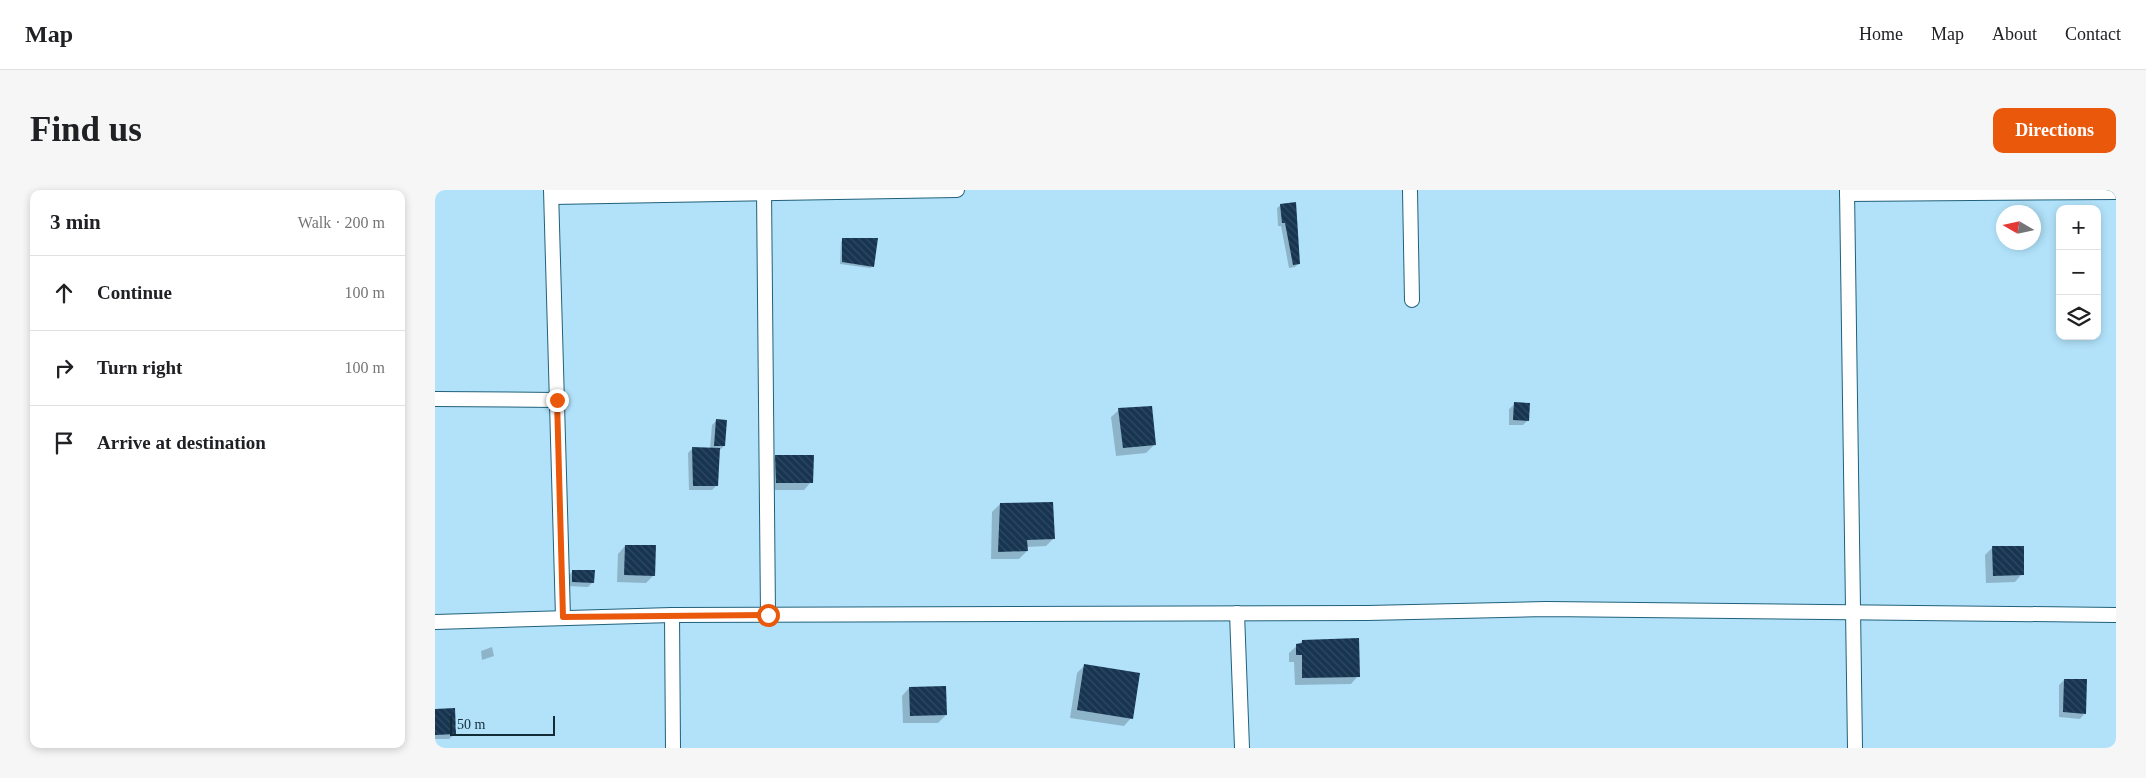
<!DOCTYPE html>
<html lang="en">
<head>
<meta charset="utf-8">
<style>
  :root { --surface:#fff; --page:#f6f6f6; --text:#202124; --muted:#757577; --line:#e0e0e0; --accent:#ea580c }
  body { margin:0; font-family:Georgia,serif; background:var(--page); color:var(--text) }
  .controls { position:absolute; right:15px; top:15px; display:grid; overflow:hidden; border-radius:10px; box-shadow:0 2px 8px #0003 }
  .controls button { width:45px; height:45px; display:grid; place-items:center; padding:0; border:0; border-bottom:1px solid var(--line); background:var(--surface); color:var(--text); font:25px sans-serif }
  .compass { position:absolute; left:1561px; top:15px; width:45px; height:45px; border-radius:50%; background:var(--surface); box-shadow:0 2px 8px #0003; rotate:279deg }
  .scale { position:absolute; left:15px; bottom:12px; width:105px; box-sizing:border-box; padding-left:5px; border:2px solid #122c37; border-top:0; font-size:14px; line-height:18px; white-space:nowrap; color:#122c37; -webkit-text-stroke:4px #b1e2fa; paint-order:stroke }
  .stop { position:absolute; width:15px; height:15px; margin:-11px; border:4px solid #ea580c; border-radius:50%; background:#fff }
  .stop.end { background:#ea580c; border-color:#fff; box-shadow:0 1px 5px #0008 }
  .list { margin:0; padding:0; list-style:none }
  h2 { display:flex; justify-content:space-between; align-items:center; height:65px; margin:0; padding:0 20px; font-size:21px }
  h2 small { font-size:16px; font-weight:400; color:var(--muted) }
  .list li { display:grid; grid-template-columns:32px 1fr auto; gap:15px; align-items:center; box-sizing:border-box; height:75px; padding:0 20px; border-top:1px solid var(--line) }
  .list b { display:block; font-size:19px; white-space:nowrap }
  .list em { font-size:16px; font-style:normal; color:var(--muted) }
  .icon { flex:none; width:28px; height:28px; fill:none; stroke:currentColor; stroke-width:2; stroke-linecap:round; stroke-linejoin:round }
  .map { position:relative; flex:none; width:1681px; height:558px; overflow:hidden; border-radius:10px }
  header { display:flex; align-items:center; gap:30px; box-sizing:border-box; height:70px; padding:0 25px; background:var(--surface); border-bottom:1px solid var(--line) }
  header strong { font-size:24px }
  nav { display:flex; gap:28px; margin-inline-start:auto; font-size:18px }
  .intro { display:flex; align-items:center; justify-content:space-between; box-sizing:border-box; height:120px; padding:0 30px }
  h1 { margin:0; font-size:35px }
  .button { padding:12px 22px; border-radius:10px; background:var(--accent); color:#fff; font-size:18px; font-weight:700 }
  main { display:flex; gap:30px; padding:0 30px }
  aside { flex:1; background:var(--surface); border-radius:10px; box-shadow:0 2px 8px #0003 }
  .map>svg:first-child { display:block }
</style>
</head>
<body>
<header>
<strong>Map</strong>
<nav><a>Home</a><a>Map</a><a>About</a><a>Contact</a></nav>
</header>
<div class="intro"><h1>Find us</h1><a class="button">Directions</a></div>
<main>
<aside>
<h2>3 min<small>Walk · 200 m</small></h2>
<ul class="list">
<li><svg class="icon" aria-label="ahead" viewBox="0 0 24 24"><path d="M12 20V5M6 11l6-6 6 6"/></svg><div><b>Continue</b></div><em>100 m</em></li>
<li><svg class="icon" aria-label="right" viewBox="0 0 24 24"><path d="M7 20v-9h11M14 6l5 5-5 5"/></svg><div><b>Turn right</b></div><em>100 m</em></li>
<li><svg class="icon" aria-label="arrive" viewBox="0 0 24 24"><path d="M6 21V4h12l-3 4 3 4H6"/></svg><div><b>Arrive at destination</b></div></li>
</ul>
</aside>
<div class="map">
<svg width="1681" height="558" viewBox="0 0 1681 558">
  <defs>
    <pattern id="building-back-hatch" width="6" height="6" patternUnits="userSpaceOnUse" patternTransform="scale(1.25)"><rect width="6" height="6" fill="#173551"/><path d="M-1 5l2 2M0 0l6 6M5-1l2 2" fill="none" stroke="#2f4a62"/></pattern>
  </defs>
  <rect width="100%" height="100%" fill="#b1e2fa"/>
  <g fill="#0003">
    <path d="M 846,15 L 864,73 L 860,77 L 854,78 L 846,36 L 843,36 L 842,18 Z"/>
    <path d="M 408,49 L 438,76 L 435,78 L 405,74 L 406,52 Z"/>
    <path d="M 1080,214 L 1093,230 L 1088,235 L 1074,235 L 1074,219 Z"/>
    <path d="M 684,220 L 719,255 L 711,263 L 681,266 L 676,227 Z"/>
    <path d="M 282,230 L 289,256 L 284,261 L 282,295 L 277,300 L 254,300 L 253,263 L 258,258 L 275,259 L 277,235 Z"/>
    <path d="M 341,266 L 376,292 L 369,300 L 333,300 L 333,274 Z"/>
    <path d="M 565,314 L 618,349 L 611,356 L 591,357 L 592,361 L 584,369 L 556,369 L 557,322 Z"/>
    <path d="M 190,356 L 219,385 L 211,393 L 182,392 L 183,364 Z"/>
    <path d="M 1558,357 L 1587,384 L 1580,392 L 1551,393 L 1550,365 Z"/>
    <path d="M 138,381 L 158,392 L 153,397 L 132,396 L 133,386 Z"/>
    <path d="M 867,451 L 923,486 L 916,494 L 860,495 L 859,472 L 854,472 L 854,463 Z"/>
    <path d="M 57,457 L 59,466 L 47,470 L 46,461 Z"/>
    <path d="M 650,475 L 696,528 L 689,536 L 635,528 L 642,483 Z"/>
    <path d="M 1629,490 L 1650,523 L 1645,529 L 1624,527 L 1624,495 Z"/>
    <path d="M 474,498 L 511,525 L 503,533 L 468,533 L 467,506 Z"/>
    <path d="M 0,520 L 20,544 L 14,549 L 0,549 Z"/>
  </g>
  <g fill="url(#building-back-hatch)">
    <path d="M 861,12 L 865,74 L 858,75 L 850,33 L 847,33 L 845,14 Z"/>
    <path d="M 407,48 L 443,48 L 439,77 L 407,72 Z"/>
    <path d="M 1079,212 L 1095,213 L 1094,231 L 1078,230 Z"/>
    <path d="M 717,216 L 721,255 L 688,258 L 683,218 Z"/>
    <path d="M 281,229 L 292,230 L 290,256 L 279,256 Z"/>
    <path d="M 257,257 L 285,258 L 283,296 L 258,296 Z"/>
    <path d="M 340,265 L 379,265 L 378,293 L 341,293 Z"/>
    <path d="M 618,312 L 620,349 L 592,350 L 593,361 L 563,362 L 565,313 Z"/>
    <path d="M 190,355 L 221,355 L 220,386 L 189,385 Z"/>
    <path d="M 1557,356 L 1589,356 L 1589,385 L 1558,386 Z"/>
    <path d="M 137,380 L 160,380 L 159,393 L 137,392 Z"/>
    <path d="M 924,448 L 925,487 L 867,488 L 867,465 L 861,465 L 861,454 L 867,453 L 867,450 Z"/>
    <path d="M 649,474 L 705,483 L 698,529 L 642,520 Z"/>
    <path d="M 1629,489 L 1652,489 L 1651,524 L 1628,522 Z"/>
    <path d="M 511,496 L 512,525 L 475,526 L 474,497 Z"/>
    <path d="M 20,518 L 21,544 L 0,545 L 0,519 Z"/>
  </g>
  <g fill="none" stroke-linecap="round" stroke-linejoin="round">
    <g stroke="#22617b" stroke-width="16">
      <g id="minor">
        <path d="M 116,0 L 128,427"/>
        <path d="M 329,0 L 333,425"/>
        <path d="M 975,0 L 977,110"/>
        <path d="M 1412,0 L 1420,558"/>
        <path d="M 1412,4 L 1681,2"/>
        <path d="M 117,7 L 522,0"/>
        <path d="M 0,209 L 122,210"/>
        <path d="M 802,423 L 807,558"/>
        <path d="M 237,425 L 238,558"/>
        <path d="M 0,432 L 237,425 L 932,423 L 1111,419 L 1681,425"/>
      </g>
    </g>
    <use href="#minor" stroke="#fff" stroke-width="14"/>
  </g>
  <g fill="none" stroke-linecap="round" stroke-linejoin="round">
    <path stroke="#ea580c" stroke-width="6" d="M 122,210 L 128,427 L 333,425"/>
  </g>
</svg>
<div class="controls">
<button>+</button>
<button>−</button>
<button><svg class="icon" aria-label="layers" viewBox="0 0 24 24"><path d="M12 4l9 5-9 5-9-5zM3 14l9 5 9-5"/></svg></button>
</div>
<svg class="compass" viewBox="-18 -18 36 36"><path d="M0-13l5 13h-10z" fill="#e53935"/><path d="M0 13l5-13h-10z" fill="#757577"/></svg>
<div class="scale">50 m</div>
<div class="stop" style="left:333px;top:425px"></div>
<div class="stop end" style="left:122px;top:210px"></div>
</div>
</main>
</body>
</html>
